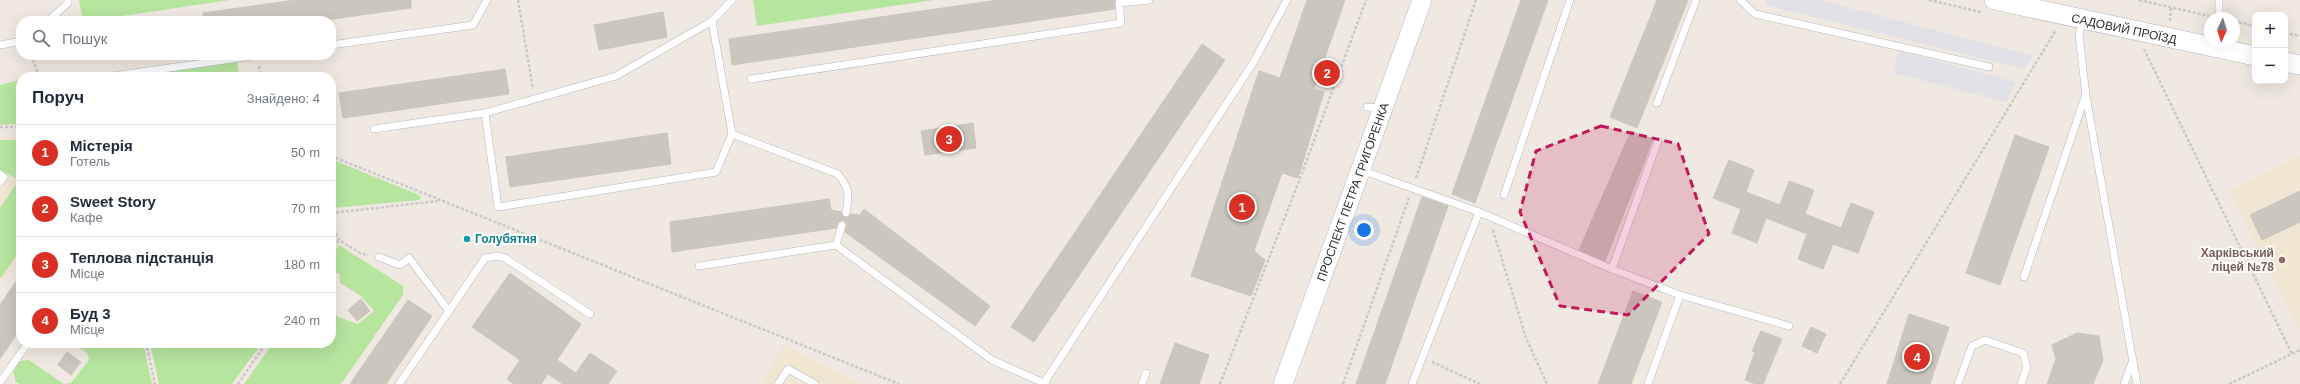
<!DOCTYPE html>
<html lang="uk">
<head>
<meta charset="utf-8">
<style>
  :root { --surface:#fff; --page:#f6f6f7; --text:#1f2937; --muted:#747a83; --line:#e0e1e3; --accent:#d93025 }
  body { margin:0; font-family:Helvetica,sans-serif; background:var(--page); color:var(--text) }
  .controls { position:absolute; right:12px; top:12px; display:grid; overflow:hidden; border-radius:8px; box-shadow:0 4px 16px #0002 }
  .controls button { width:36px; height:36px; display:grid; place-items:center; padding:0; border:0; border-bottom:1px solid var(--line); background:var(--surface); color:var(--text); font:20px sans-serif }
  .compass { position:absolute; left:2204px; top:12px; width:36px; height:36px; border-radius:50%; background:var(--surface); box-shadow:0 4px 16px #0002; rotate:184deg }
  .you { position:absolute; left:1364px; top:230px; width:14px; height:14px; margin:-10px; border:3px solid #fff; border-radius:50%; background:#1a73e8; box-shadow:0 0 0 6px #1a73e833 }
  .badge { display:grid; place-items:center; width:26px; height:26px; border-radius:50%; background:var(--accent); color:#fff; font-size:13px; font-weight:700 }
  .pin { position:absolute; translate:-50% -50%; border:2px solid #fff; box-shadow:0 1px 4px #0006 }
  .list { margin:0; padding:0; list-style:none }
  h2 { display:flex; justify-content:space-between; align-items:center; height:52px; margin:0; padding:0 16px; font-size:17px }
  h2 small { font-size:13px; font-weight:400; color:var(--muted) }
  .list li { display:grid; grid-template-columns:26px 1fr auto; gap:12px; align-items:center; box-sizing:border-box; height:56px; padding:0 16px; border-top:1px solid var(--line) }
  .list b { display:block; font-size:15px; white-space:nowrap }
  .list p { margin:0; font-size:13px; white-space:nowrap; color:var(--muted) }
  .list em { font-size:13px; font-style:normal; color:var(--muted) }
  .icon { flex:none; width:22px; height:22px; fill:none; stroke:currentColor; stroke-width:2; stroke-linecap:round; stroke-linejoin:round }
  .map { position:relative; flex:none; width:2300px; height:384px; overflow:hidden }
  .search { position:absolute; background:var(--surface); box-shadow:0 4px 16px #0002; left:16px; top:16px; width:320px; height:44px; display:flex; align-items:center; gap:10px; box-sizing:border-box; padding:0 14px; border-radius:16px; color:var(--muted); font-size:15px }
  .panel { position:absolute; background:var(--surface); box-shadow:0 4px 16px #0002; left:16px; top:72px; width:320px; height:276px; border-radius:16px }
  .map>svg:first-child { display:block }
</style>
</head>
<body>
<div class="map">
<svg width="2300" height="384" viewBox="0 0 2300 384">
  <rect width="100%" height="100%" fill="#efe9e1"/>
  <g fill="#e3e1e8">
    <path d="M 1766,0 L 1819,0 L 2033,56 L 2025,69 L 1765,5 Z"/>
    <path d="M 1899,51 L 2015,82 L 2007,102 L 1893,73 Z"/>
  </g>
  <g fill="#f0e6d1">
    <path d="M 0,137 L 21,137 L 21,254 L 0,284 Z"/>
    <path d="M 2300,156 L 2300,330 L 2228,191 Z"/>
    <path d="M 784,344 L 861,384 L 762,384 Z"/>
  </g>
  <g fill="#b6e59e">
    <path d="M 79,0 L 230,0 L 88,21 L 83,21 Z"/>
    <path d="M 753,0 L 934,0 L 757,26 Z"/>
    <path d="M 237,62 L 239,75 L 131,77 L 131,76 Z"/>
    <path d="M 21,77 L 21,124 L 0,125 L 0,85 L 18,80 Z"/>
    <path d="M 0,140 L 21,140 L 21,249 L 0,279 L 0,208 L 19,180 L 0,170 Z"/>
    <path d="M 331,159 L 419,195 L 421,197 L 419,200 L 333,208 L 331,206 Z"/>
    <path d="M 339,245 L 403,286 L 403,295 L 341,384 L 244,384 L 273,343 L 331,343 L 331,308 L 338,317 L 358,324 L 374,311 L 361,296 L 340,283 L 339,274 L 331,271 L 331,258 Z"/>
    <path d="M 73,343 L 143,343 L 152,384 L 64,384 L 71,383 L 89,360 L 87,353 Z"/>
    <path d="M 150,343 L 262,343 L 232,384 L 159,384 Z"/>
    <path d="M 29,360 L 64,384 L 20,384 L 16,382 L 13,372 L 20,361 Z"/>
  </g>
  <g fill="#cbc7bf" stroke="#cbc5ba">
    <path d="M 296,0 L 411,0 L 411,8 L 319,21 L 204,21 L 203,13 Z"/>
    <path d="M 998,0 L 1115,0 L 1115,9 L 732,65 L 729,39 Z"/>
    <path d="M 1307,0 L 1345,0 L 1314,89 L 1324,92 L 1298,178 L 1282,173 L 1254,251 L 1265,260 L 1251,296 L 1191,276 L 1259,71 L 1280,78 Z"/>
    <path d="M 1521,0 L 1548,0 L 1475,203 L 1452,194 Z"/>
    <path d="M 1657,0 L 1688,0 L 1637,128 L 1610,117 Z"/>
    <path d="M 663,12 L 667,37 L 599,50 L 594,25 Z"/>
    <path d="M 1202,44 L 1225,60 L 1034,342 L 1011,327 Z"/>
    <path d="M 505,69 L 509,94 L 343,118 L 339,93 Z"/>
    <path d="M 973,123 L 976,148 L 925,155 L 921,131 Z"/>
    <path d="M 1631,131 L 1653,139 L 1605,261 L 1579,250 Z"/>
    <path d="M 667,133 L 671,164 L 510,187 L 506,157 Z"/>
    <path d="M 2015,135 L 2049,147 L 2000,285 L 1966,273 Z"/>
    <path d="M 1729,160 L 1754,170 L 1746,192 L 1780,205 L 1789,181 L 1814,190 L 1805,214 L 1841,228 L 1851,203 L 1874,212 L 1858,253 L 1833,244 L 1823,269 L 1798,259 L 1807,234 L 1766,218 L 1757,243 L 1732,233 L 1741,209 L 1713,198 Z"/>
    <path d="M 2300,191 L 2300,222 L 2262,240 L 2250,215 Z"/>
    <path d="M 1422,197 L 1448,206 L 1385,384 L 1356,384 Z"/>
    <path d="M 829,199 L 831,210 L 841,212 L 845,218 L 851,214 L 860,215 L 864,209 L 990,306 L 975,326 L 845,232 L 847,224 L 843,220 L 838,222 L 836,228 L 672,252 L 670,222 Z"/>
    <path d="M 510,273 L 581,324 L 557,360 L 576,373 L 590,353 L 617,371 L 608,384 L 563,384 L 548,374 L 541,384 L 514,384 L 507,379 L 520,360 L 472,327 Z"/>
    <path d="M 21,274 L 21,328 L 0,359 L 0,305 Z"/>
    <path d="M 1633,291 L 1662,302 L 1631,384 L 1598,384 Z"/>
    <path d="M 361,299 L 370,311 L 357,321 L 348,310 Z"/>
    <path d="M 408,300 L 432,316 L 386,384 L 350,384 Z"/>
    <path d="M 1909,314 L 1949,327 L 1930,384 L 1887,384 Z"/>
    <path d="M 1811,327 L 1826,334 L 1817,353 L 1802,346 Z"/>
    <path d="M 1761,331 L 1782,339 L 1763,384 L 1756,384 L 1745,380 L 1755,352 L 1752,351 Z"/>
    <path d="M 2077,333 L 2099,336 L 2103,360 L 2093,384 L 2047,384 L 2056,359 L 2052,345 Z"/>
    <path d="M 1175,343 L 1209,355 L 1199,384 L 1160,384 Z"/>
    <path d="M 67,352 L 81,362 L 71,375 L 58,365 Z"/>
  </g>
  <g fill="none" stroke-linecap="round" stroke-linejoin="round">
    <g stroke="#b4b7c1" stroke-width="8">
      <g id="lane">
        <path d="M 1740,0 L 1755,14 L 1989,67"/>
        <path d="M 2219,0 L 2219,18"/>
        <path d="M 48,21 L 68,3 L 68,0"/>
        <path d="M 2082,21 L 2079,35 L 2086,96 L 2137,384"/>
        <path d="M 0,45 L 21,41"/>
        <path d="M 331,45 L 473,25 L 487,0"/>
        <path d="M 106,77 L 260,55"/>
        <path d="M 751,79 L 1121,23 L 1119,3 L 1149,0"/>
        <path d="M 1657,103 L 1696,0"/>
        <path d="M 1367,107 L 1381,108"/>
        <path d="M 485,113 L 498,207 L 716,172 L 732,134 L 712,21"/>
        <path d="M 374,129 L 485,113 L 616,76 L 712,21 L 732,0"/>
        <path d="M 732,134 L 838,174 C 850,190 849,194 846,213"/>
        <path d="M 1361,170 L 1479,212 L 1612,269 L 1680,295 L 1648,384"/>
        <path d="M 0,174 L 4,177 L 0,182"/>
        <path d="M 1504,195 L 1570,0"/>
        <path d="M 836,245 L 992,360 L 1046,384"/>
        <path d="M 379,257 L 400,265 L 409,258 L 449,311 L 399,384"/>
        <path d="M 699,266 L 836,245 L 842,225"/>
        <path d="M 1612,269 L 1658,141"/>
        <path d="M 2024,277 L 2085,97"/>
        <path d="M 1680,295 L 1789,326"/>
        <path d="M 449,311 L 485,258 L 498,256 L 505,258 L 590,314"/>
        <path d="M 0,382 L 28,343"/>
        <path d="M 1044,383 L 1253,63 L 1287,0"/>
        <path d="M 778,384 L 788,369 L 815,384"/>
        <path d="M 1142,384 L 1146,373"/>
        <path d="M 1412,384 L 1479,212"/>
        <path d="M 1958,384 L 1972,346 L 1985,340 L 2023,353 L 2027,367 L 2021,384"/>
        <path d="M 2124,384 L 2133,360"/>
      </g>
    </g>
    <g stroke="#b4b7c1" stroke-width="20">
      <g id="secondary">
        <path d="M 1994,0 L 2255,56"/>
        <path d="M 2285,62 L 2300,65"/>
        <path d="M 1283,384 L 1422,0"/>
      </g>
    </g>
    <g stroke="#c9c9c9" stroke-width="2.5" stroke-dasharray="3 2" stroke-linecap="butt">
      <path d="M 518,0 L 533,89"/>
      <path d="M 1929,0 L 1981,12"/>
      <path d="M 2139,0 L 2209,16"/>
      <path d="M 2170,21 L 2171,7"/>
      <path d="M 2234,21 L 2255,26"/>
      <path d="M 2285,33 L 2300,36"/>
      <path d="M 2144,49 L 2292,354"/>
      <path d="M 31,55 L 39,77"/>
      <path d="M 259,66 L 261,77"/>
      <path d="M 0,127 L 21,127"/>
      <path d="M 331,156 L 899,384"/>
      <path d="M 1416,178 L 1476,0"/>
      <path d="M 331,213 L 438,201"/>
      <path d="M 331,219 L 339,240 L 360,253 L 368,255"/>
      <path d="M 1493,230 L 1526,338 L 1547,384"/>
      <path d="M 331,251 L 339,240"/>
      <path d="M 146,343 L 155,384"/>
      <path d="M 1432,362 L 1480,384"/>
      <path d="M 238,384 L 266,343"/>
      <path d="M 1220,384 L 1299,181 L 1366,0"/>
      <path d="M 1343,384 L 1409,198"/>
      <path d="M 1840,384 L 2056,30"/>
      <path d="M 2229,384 L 2300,350"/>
    </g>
    <use href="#lane" stroke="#fff" stroke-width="7"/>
    <use href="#secondary" stroke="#fff" stroke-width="19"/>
  </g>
  <path fill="#c2185b" fill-opacity="0.2" stroke="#c2185b" stroke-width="3" stroke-dasharray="8 5" stroke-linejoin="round" d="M 1601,126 L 1678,144 L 1709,234 L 1628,315 L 1560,306 L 1520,212 L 1536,151 Z"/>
  <circle fill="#0f9aa8" stroke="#fff" stroke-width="1.5" cx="467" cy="239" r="4"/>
  <circle fill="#8d6e63" stroke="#fff" stroke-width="1.5" cx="2282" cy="260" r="4"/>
  <g text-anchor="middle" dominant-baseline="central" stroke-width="4" stroke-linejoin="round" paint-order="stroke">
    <g font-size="12" fill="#2e2e2e" stroke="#fff">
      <text transform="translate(2124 29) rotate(12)">САДОВИЙ ПРОЇЗД</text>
      <text transform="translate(1353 192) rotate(-70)">ПРОСПЕКТ ПЕТРА ГРИГОРЕНКА</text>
    </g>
    <g font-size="12" font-weight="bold" fill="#0d838f" stroke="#fff" text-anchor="start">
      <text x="475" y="239">Голубятня</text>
    </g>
    <g font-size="12" font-weight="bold" fill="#785e54" stroke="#fff" text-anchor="end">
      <text x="2274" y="253">Харківський<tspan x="2274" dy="14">ліцей №78</tspan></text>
    </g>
  </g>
</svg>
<div class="controls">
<button>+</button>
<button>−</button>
</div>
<svg class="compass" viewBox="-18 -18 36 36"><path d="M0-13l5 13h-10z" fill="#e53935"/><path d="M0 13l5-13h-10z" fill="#747a83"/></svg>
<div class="you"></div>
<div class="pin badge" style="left:1242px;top:207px">1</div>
<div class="pin badge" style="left:1327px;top:73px">2</div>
<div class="pin badge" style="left:949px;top:139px">3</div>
<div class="pin badge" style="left:1917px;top:357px">4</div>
<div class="search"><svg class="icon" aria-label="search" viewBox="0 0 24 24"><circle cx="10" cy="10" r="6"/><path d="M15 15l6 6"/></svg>Пошук</div>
<section class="panel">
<h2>Поруч<small>Знайдено: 4</small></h2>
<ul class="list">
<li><span class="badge">1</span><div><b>Містерія</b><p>Готель</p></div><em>50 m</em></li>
<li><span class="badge">2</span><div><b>Sweet Story</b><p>Кафе</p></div><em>70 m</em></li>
<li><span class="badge">3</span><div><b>Теплова підстанція</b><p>Місце</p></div><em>180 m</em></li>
<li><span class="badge">4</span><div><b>Буд 3</b><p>Місце</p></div><em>240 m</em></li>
</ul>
</section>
</div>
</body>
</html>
